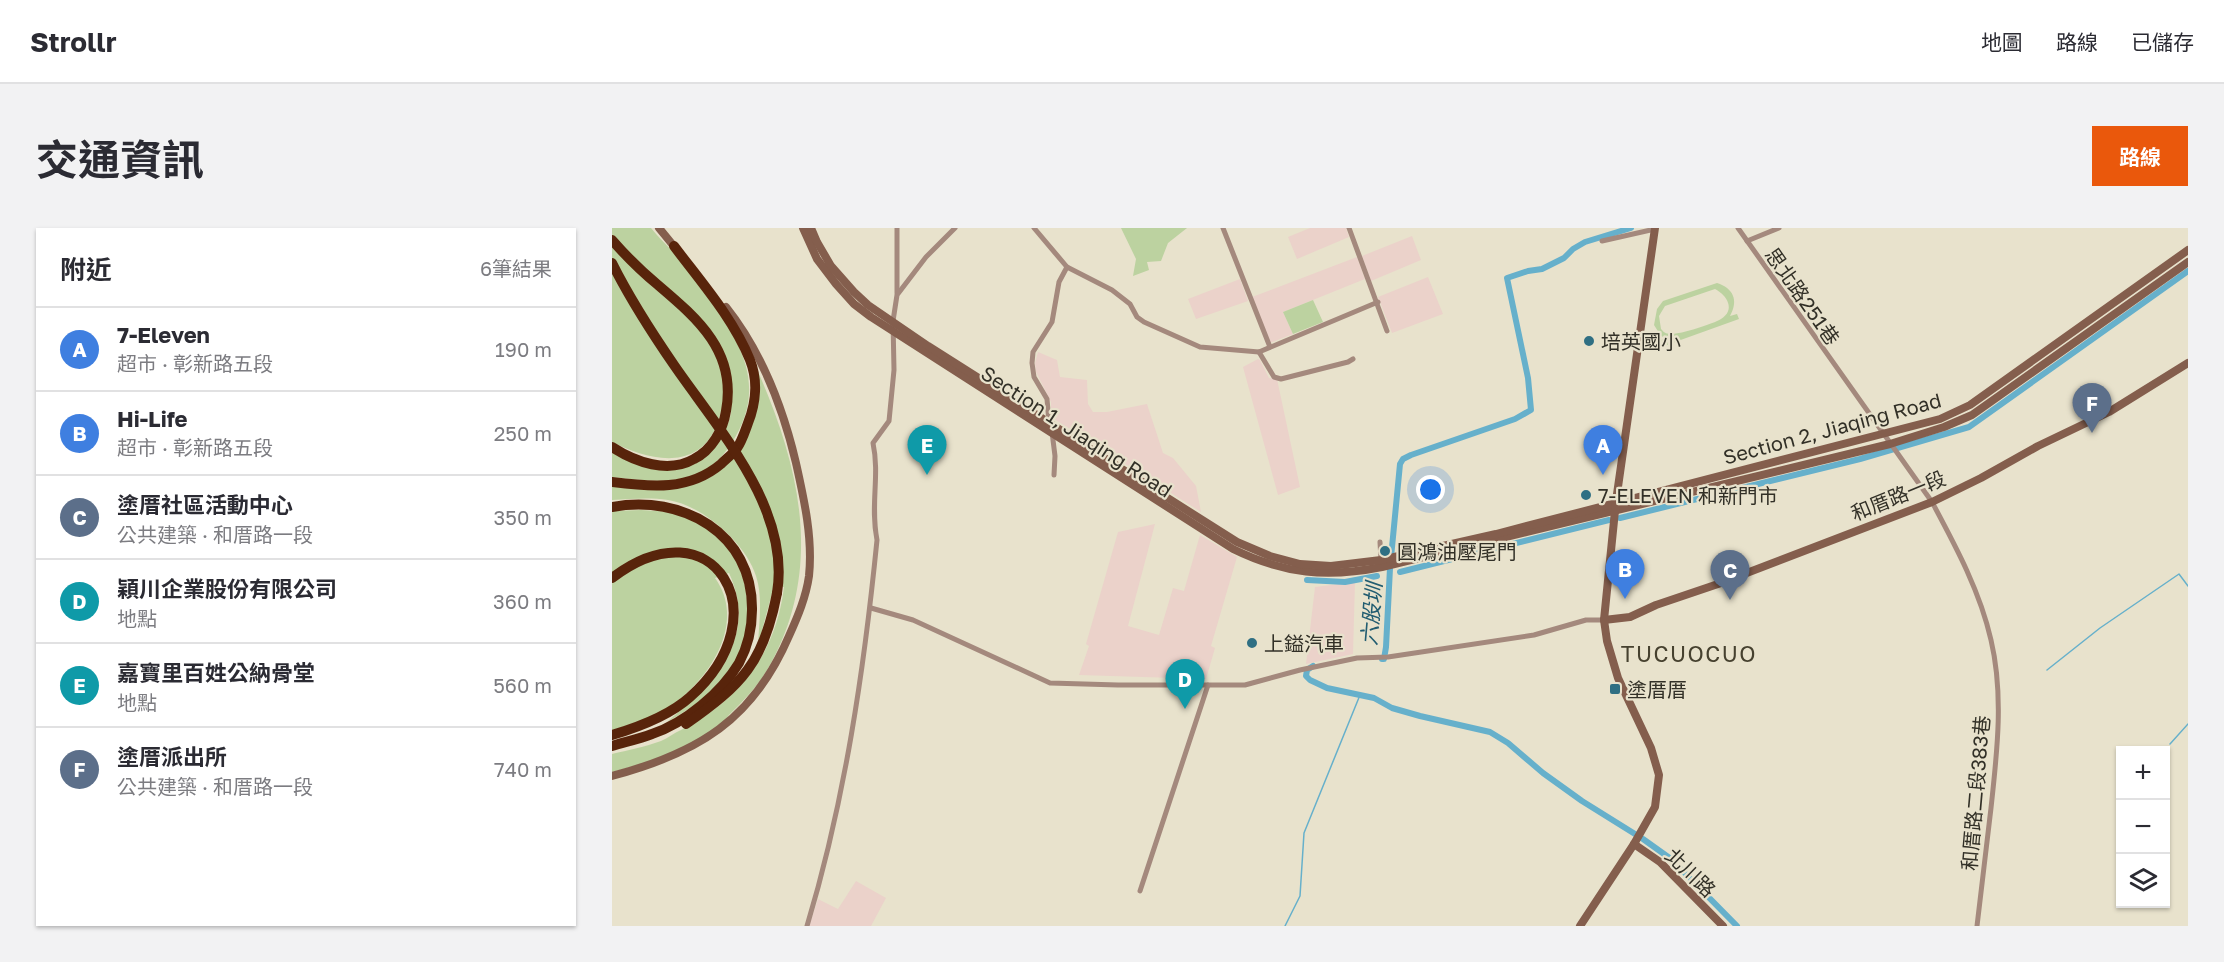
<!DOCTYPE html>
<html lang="zh-TW">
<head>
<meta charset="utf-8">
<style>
  :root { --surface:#fff; --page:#f2f2f3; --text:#2b2b33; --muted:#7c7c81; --line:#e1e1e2; --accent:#ea580c }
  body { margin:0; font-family:"Golos Text","Noto Sans TC",sans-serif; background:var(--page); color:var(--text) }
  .controls { position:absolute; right:18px; bottom:18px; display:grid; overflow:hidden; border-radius:0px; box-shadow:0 2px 4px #0004 }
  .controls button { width:54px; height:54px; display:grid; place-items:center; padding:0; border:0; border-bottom:2px solid var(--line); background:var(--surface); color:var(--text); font:30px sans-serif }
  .you { position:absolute; left:819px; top:262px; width:21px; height:21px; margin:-15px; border:4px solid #fff; border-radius:50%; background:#1a73e8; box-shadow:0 0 0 9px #1a73e833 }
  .badge { display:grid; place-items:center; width:39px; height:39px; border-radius:50%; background:var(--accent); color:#fff; font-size:20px; font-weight:700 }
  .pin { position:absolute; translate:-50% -50px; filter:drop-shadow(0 2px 3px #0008) }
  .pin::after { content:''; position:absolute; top:32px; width:21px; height:18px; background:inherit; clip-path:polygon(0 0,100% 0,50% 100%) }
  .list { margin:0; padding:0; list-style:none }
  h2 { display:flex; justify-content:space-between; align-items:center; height:78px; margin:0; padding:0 24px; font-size:26px }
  h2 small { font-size:20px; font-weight:400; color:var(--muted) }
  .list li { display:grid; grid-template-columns:39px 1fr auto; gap:18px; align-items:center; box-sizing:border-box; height:84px; padding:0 24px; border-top:2px solid var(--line) }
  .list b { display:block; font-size:22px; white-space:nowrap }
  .list p { margin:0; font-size:20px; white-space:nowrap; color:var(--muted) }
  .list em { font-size:20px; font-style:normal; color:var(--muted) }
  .icon { flex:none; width:33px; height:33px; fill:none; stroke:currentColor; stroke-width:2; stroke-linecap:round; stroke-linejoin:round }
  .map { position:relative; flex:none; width:1576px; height:698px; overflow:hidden; border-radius:0px }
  header { display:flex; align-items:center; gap:36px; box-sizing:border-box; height:84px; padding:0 30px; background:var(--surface); border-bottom:2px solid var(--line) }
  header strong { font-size:28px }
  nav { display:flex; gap:33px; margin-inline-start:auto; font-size:21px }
  .intro { display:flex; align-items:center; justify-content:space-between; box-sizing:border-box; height:144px; padding:0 36px }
  h1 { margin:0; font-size:42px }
  .button { padding:15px 27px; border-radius:0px; background:var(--accent); color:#fff; font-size:21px; font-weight:700 }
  main { display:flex; gap:36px; padding:0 36px }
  aside { flex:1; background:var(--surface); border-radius:0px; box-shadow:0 2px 4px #0004 }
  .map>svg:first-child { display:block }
</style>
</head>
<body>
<header>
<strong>Strollr</strong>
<nav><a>地圖</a><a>路線</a><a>已儲存</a></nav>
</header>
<div class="intro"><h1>交通資訊</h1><a class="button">路線</a></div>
<main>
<aside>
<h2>附近<small>6筆結果</small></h2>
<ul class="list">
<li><span class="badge" style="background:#3f7fe0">A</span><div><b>7-Eleven</b><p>超市 · 彰新路五段</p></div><em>190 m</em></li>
<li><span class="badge" style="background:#3f7fe0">B</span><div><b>Hi-Life</b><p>超市 · 彰新路五段</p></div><em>250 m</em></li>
<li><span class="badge" style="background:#5c6f8a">C</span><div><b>塗厝社區活動中心</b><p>公共建築 · 和厝路一段</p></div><em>350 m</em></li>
<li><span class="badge" style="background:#0f9aa8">D</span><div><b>穎川企業股份有限公司</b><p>地點</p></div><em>360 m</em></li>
<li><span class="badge" style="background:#0f9aa8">E</span><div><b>嘉寶里百姓公納骨堂</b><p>地點</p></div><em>560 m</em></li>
<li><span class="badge" style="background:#5c6f8a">F</span><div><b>塗厝派出所</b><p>公共建築 · 和厝路一段</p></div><em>740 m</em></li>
</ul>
</aside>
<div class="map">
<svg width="1576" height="698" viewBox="0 0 1576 698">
  <rect width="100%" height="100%" fill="#e8e2cc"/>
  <g fill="#ebd2ca">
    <path d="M 698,0 L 734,0 L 737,9 L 685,31 L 676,9 Z"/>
    <path d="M 800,8 L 809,32 L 759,53 L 750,28 Z"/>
    <path d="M 745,29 L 753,51 L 671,84 L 681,106 L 658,115 L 640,69 Z"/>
    <path d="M 816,49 L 831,86 L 780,105 L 766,69 Z"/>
    <path d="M 628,51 L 636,73 L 584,91 L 576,71 Z"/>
    <path d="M 426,124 L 445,132 L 448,149 L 475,152 L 476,176 L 481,184 L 495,184 L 535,176 L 551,225 L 561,230 L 584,258 L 589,284 L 439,189 L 439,174 L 424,144 L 423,135 Z"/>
    <path d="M 646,131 L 648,132 L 657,150 L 665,151 L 688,259 L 666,267 L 631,139 Z"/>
    <path d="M 543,296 L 516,398 L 547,407 L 561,360 L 572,363 L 588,307 L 625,329 L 599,418 L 603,420 L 594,451 L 467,447 L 477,418 L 474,416 L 506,304 Z"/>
    <path d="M 743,354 L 741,426 L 694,436 L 703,359 Z"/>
    <path d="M 244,653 L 274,670 L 259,698 L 197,698 L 206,671 L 226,681 Z"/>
  </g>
  <g fill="#bcd2a0" fill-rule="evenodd">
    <path d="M 0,0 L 39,0 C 47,10 56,18 64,27 C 76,40 86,56 97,71 C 132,119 155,161 119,216 C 90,261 46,254 0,249 L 0,225 L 21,235 L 62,241 C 84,226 115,214 119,184 L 109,183 C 107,191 105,199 101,205 C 79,244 32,230 0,214 Z"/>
    <path d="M 509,0 L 575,0 L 556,15 L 549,33 L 535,34 L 537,42 L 521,48 L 524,31 Z"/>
    <path d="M 1105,55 C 1121,60 1127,72 1118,88 L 1125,86 L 1127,91 L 1038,123 L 1038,116 L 1054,110 L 1049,108 L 1042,97 L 1045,81 L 1051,73 ZM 1103,61 C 1115,67 1124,82 1109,91 C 1101,96 1067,107 1057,106 C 1052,105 1052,104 1049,101 L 1047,88 L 1053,78 Z"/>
    <path d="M 701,72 L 711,94 L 681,106 L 671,84 Z"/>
    <path d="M 140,130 C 185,229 214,333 159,435 C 148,456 134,470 117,487 C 113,492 109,497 104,500 C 73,522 36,535 0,544 L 0,526 C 16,522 33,519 49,513 C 56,510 62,505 69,502 C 128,472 164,425 172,359 L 162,358 L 146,417 C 147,395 151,369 144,348 C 134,315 90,277 56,272 C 37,269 19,271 0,272 L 0,257 L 99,249 L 142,192 Z"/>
    <path d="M 29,282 C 50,283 68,284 87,294 C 133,318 149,386 125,430 C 110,460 83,478 55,494 C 102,455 147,410 117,345 L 103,350 C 134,393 100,447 64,474 C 46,488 21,496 0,502 L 0,283 Z"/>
  </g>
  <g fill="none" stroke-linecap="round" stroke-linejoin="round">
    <g stroke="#66b0cb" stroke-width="1.5">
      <path d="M 1435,442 L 1488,400 L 1567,346 L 1576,358"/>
      <path d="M 1558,516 L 1576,496"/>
      <path d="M 673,698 L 688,668 L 692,605 L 748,467"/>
    </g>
    <g stroke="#66b0cb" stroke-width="6">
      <path d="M 1008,290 L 1248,231 L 1357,199 L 1576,43"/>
      <path d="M 788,344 L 997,292"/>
      <path d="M 695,352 L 733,354 L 765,348"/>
      <path d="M 770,431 L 772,431 L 774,419 L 778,340 L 788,236 L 791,231 L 799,227 L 903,191 L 919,182 L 916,150 L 895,50 L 916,43 L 930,41 L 952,30 L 961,21 L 973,14 L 1019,0"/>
      <path d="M 701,438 L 695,442 L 694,448 L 698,452 L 715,460 L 762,470 L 780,480 L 808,488 L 878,504 L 896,515 L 931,545 L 970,573 L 1031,611 L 1059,631 L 1125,698"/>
    </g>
    <g stroke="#a4897d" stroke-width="5">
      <path d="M 285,0 L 285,65"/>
      <path d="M 422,0 L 455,39 L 500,62 L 518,76 L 525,89 L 532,94 L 588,119 L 647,124 L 766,74"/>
      <path d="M 611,0 L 658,119"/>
      <path d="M 737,0 L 775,103"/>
      <path d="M 1126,0 L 1320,274 C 1343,317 1368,363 1379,412 C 1392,467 1385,525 1379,580 C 1374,619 1370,659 1365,698"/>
      <path d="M 990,13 L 1043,1"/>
      <path d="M 1135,13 L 1167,0"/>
      <path d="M 647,124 L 662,149 L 669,151 L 736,134 L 741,131"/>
      <path d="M 437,195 L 435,171 L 422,149 L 420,135 L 421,124 L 440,94 L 447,54 L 455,39"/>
      <path d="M 440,204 L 443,228 L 442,247"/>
      <path d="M 768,314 L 769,332"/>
      <path d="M 259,380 L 301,392 L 438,455 L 506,457 L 633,457 L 688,442 L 745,430 L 776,429 L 922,407 L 974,392 L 992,392"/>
      <path d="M 528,663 L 596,457"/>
      <path d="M 195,698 C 233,572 252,442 265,312 C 258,277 268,248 261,215 L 277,193 L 282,142 L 281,93 L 285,67 L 314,29 L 343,0"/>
    </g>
    <g stroke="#845e4d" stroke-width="8">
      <path d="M 47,0 L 65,22"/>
      <path d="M 191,0 L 205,31 L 224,56 L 242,76 L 259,89 L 621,321 C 672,346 715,350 770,339 L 1278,216 L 1332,199 L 1360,187 L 1576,34"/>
      <path d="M 199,0 L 205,14 L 219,38 L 242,64 L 256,77 L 316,118 L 625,314 L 658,328 L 688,336 L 719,338 L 769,332 L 884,306 L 1328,191 L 1358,177 L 1576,22"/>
      <path d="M 992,392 L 1018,389 L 1044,377 L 1106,356 L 1320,274 L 1369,250 L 1426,218 L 1497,184 L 1576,135"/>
      <path d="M 0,548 C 86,525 141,492 177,408 C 186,388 194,369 197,348 C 201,310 192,271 184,235 C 171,180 149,123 114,79"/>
      <path d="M 1022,616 L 1048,634 L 1111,698"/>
      <path d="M 968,698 L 1022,616 L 1043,579 L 1047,547 L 1039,520 L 1006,450 L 995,413 L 992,392 L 1004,273 L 1043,0"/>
    </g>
    <g stroke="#58240b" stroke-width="10">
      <path d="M 0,12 C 14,28 29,43 46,57 C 86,91 125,124 114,183 C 111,202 100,222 82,231 C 56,246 23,234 0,219"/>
      <path d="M 0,254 C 39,259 77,263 109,236 C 114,231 121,226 125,220 C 130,213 133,203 136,195 C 144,175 146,152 138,132 C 121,90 89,54 62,18"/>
      <path d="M 0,279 C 70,266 141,305 140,382 C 140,400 136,418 127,435 C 109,465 73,495 40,506 C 27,511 13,514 0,518"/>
      <path d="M 0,350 C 101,273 171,387 78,469 C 57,488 27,499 0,507"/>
      <path d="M 74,496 C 130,457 152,434 165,365"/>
    </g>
    <path stroke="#58240b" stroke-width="10" d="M 0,35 C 18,71 40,105 62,137 C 106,201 179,281 165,365"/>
  </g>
  <g fill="#2f6f83" stroke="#e8e2cc" stroke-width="2">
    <circle cx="977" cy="113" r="6"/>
    <circle cx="974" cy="267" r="6"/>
    <circle cx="773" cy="323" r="6"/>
    <circle cx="640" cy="415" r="6"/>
    <rect x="997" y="455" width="12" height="12" rx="3"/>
  </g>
  <g text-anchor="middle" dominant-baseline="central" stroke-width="4.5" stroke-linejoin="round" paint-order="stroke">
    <g font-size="20" fill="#323027" stroke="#e8e2cc">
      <text transform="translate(1191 68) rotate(55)">思北路251巷</text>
      <text transform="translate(1220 200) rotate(-15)">Section 2, Jiaqing Road</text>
      <text transform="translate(465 203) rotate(33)">Section 1, Jiaqing Road</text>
      <text transform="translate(1286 267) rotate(-22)">和厝路一段</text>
      <text transform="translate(1363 565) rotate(-85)">和厝路二段383巷</text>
      <text transform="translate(1079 644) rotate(44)">北川路</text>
    </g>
    <g font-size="20" fill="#323027" stroke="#e8e2cc" text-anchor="start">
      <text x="989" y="113">培英國小</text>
      <text x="986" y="267">7-ELEVEN 和新門市</text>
      <text x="785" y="323">圓鴻油壓尾門</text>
      <text x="652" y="415">上鎰汽車</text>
      <text x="1015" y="461">塗厝厝</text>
    </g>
    <g font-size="21" font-style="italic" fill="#215c70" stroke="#e8e2cc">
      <text transform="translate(759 386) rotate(-85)">六股圳</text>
    </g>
    <g font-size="22" letter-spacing="1.5" fill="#46412f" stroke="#e8e2cc">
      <text x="1077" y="425">TUCUOCUO</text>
    </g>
  </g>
</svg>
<div class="controls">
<button>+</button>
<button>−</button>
<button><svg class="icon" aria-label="layers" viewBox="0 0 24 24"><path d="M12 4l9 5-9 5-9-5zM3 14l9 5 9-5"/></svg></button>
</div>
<div class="you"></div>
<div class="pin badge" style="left:991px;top:247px;background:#3f7fe0">A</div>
<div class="pin badge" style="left:1013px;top:371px;background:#3f7fe0">B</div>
<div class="pin badge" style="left:1118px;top:372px;background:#5c6f8a">C</div>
<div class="pin badge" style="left:573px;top:481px;background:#0f9aa8">D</div>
<div class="pin badge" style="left:315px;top:247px;background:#0f9aa8">E</div>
<div class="pin badge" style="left:1480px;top:205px;background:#5c6f8a">F</div>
</div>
</main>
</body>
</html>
